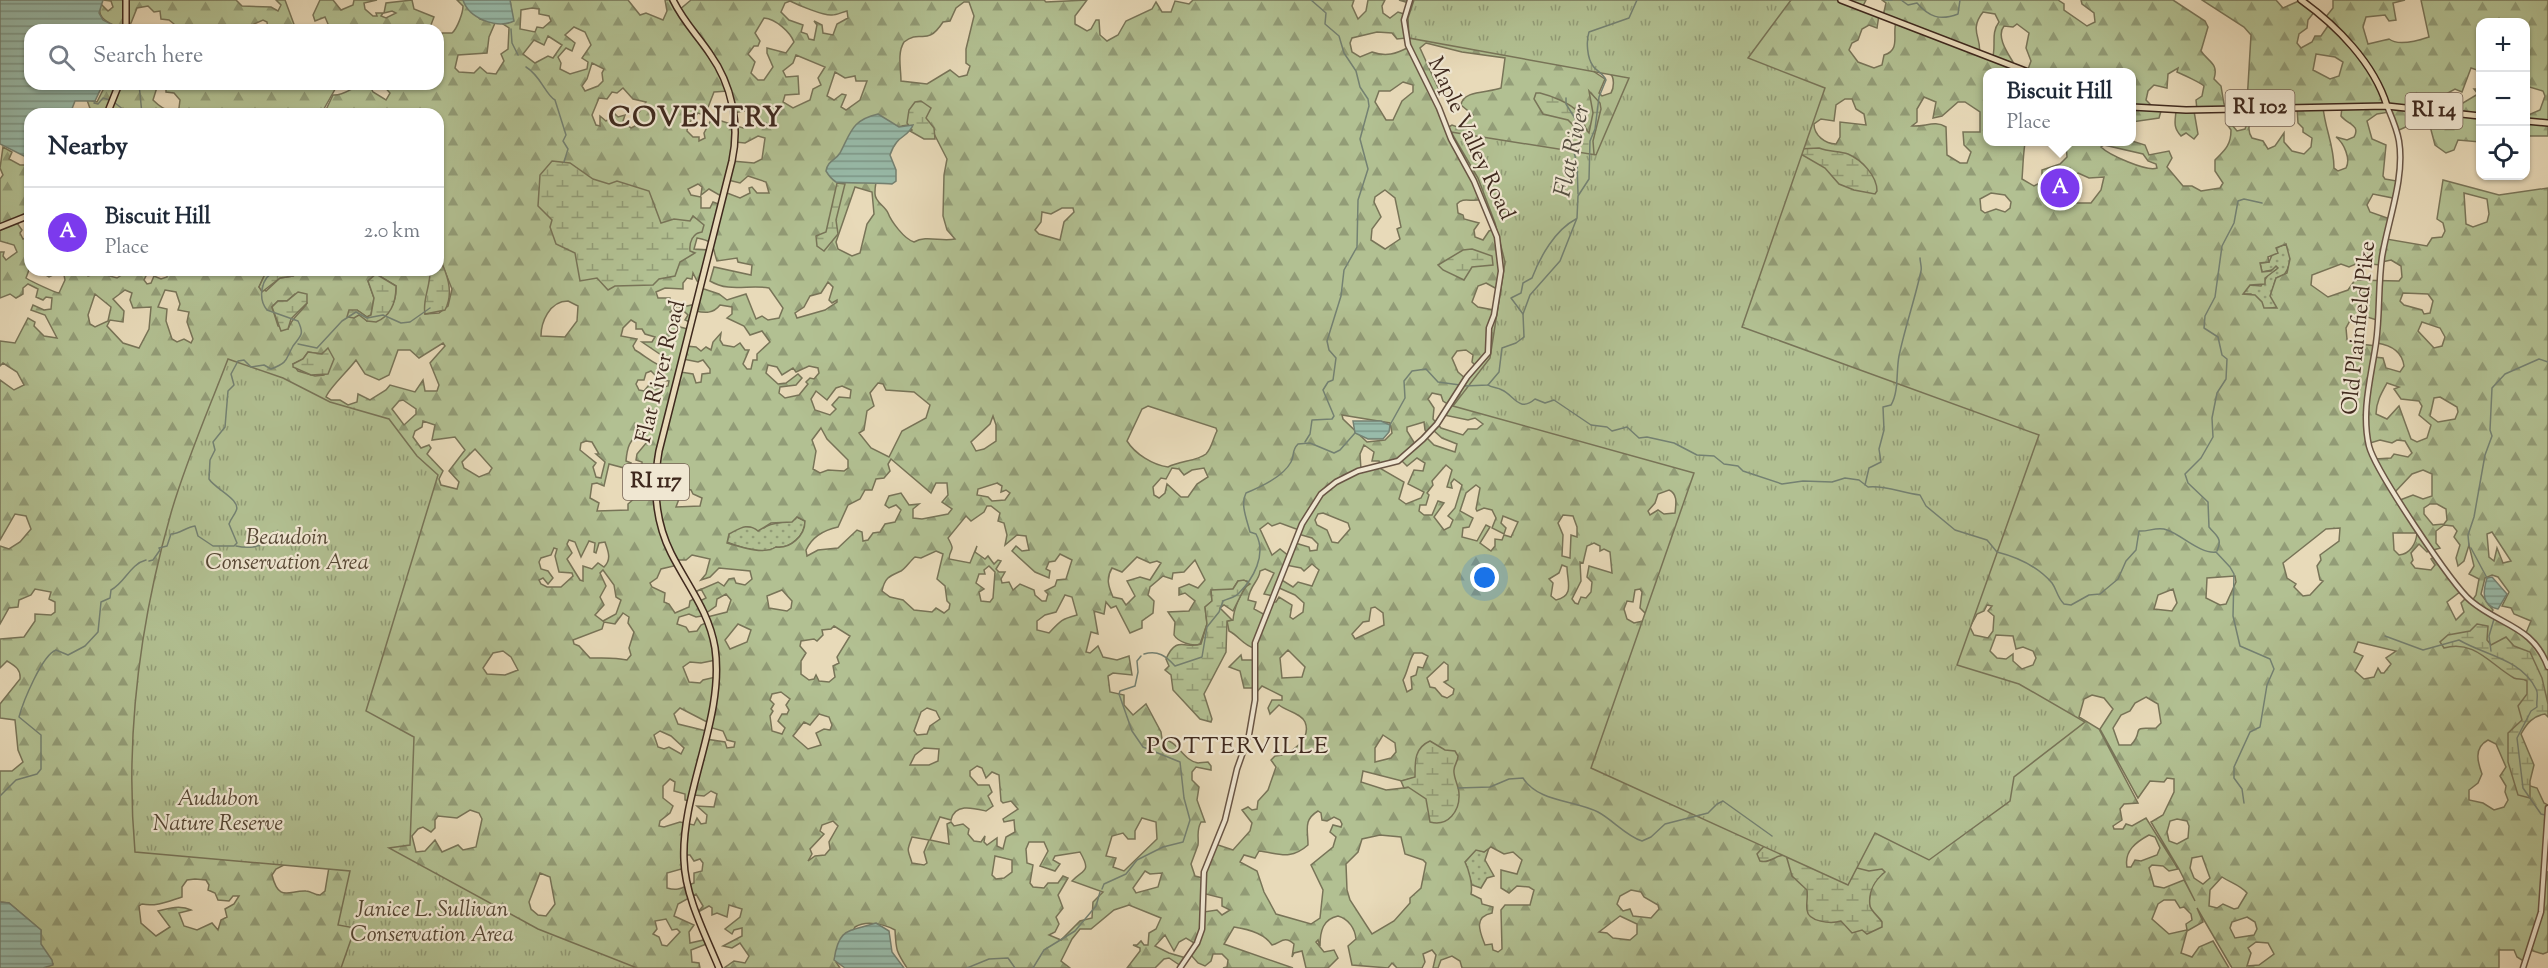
<!DOCTYPE html>
<html lang="en">
<head>
<meta charset="utf-8">
<style>
  :root { --surface:#fff; --page:#f6f6f7; --text:#1f2937; --muted:#747a83; --line:#e0e1e3; --accent:#7c3aed }
  body { margin:0; font-family:"Sorts Mill Goudy",serif; background:var(--page); color:var(--text) }
  .controls { position:absolute; right:18px; top:18px; display:grid; overflow:hidden; border-radius:12px; box-shadow:0 2px 4px #0004 }
  .controls button { width:54px; height:54px; display:grid; place-items:center; padding:0; border:0; border-bottom:2px solid var(--line); background:var(--surface); color:var(--text); font:30px sans-serif }
  .you { position:absolute; left:1485px; top:578px; width:21px; height:21px; margin:-15px; border:4px solid #fff; border-radius:50%; background:#1a73e8; box-shadow:0 0 0 9px #1a73e833 }
  .badge { display:grid; place-items:center; width:39px; height:39px; border-radius:50%; background:var(--accent); color:#fff; font-size:20px; font-weight:700 }
  .pin { position:absolute; translate:-50% -50%; border:3px solid #fff; box-shadow:0 2px 6px #0006 }
  .popup { position:absolute; left:1983px; top:68px; width:153px; height:78px; box-sizing:border-box; display:grid; place-content:center; border-radius:12px; background:var(--surface); filter:drop-shadow(0 2px 4px #0005); font-size:20px; white-space:nowrap; color:var(--muted) }
  .popup b { font-size:22px; color:var(--text) }
  .popup::after { content:''; position:absolute; left:50%; top:100%; margin-left:-12px; border:12px solid transparent; border-top-color:var(--surface) }
  .list { margin:0; padding:0; list-style:none }
  h2 { display:flex; justify-content:space-between; align-items:center; height:78px; margin:0; padding:0 24px; font-size:26px }
  h2 small { font-size:20px; font-weight:400; color:var(--muted) }
  .list li { display:grid; grid-template-columns:39px 1fr auto; gap:18px; align-items:center; box-sizing:border-box; height:90px; padding:0 24px; border-top:2px solid var(--line) }
  .list b { display:block; font-size:22px; white-space:nowrap }
  .list p { margin:0; font-size:20px; white-space:nowrap; color:var(--muted) }
  .list em { font-size:20px; font-style:normal; color:var(--muted) }
  .icon { flex:none; width:33px; height:33px; fill:none; stroke:currentColor; stroke-width:2; stroke-linecap:round; stroke-linejoin:round }
  .map { position:relative; flex:none; width:2548px; height:968px; overflow:hidden }
  .search { position:absolute; background:var(--surface); box-shadow:0 2px 4px #0004; left:24px; top:24px; width:420px; height:66px; display:flex; align-items:center; gap:15px; box-sizing:border-box; padding:0 21px; border-radius:18px; color:var(--muted); font-size:22px }
  .panel { position:absolute; background:var(--surface); box-shadow:0 2px 4px #0004; left:24px; top:108px; width:420px; height:168px; border-radius:18px }
  .map>svg:first-child { display:block }
</style>
</head>
<body>
<div class="map">
<svg width="2548" height="968" viewBox="0 0 2548 968">
  <defs>
    <pattern id="grass-dots" width="8" height="8" patternUnits="userSpaceOnUse" patternTransform="scale(1.5)"><rect width="8" height="8" fill="#b2c092"/><path d="M2 2h.1M6 6h.1" fill="none" stroke="#929c77" stroke-width="1.8" stroke-linecap="round"/></pattern>
    <pattern id="forest-firs" width="22" height="20" patternUnits="userSpaceOnUse" patternTransform="scale(1.5)"><rect width="22" height="20" fill="#b2c092"/><path d="M5 1l3.5 6h-7zM16 11l3.5 6h-7z" fill="#929c77"/></pattern>
    <pattern id="wetland-marsh" width="20" height="14" patternUnits="userSpaceOnUse" patternTransform="scale(1.5)"><rect width="20" height="14" fill="#b2c092"/><path d="M1 5h8M5 5V1M11 12h8M15 12V8" fill="none" stroke="#929c77"/></pattern>
    <pattern id="park-tufts" width="24" height="20" patternUnits="userSpaceOnUse" patternTransform="scale(1.5)"><rect width="24" height="20" fill="#b2c092"/><path d="M3 7l-1-3M5 7V3M7 7l1-3M15 17l-1-3M17 17v-4M19 17l1-3" fill="none" stroke="#929c77"/></pattern>
    <pattern id="water-rules" width="6" height="5" patternUnits="userSpaceOnUse" patternTransform="scale(1.5)"><rect width="6" height="5" fill="#98bbaa"/><path d="M0 2.5h6" fill="none" stroke="#7d988a"/></pattern>
  </defs>
  <rect width="100%" height="100%" fill="#e8dab9"/>
  <filter id="stains"><feTurbulence type="fractalNoise" baseFrequency=".00333" numOctaves="4"/><feColorMatrix values="0 0 0 0 .2 0 0 0 0 .09 0 0 0 0 .02 0 0 0 .5 -.17"/></filter>
  <radialGradient id="worn" r=".72"><stop offset=".6" stop-color="#630" stop-opacity="0"/><stop offset="1" stop-color="#630" stop-opacity=".3"/></radialGradient>
  <g fill="url(#grass-dots)" stroke="#787458" stroke-width="1.5">
    <path d="M 2286,244 C 2292,254 2291,266 2284,275 L 2276,278 L 2271,295 L 2278,307 L 2264,309 L 2251,294 L 2243,294 L 2250,285 L 2261,286 L 2268,275 L 2277,269 L 2262,272 L 2260,263 L 2269,262 L 2275,248 Z"/>
    <path d="M 797,517 L 805,521 C 805,536 790,549 776,547 C 763,556 741,547 727,542 L 729,534 L 741,526 L 764,528 C 774,520 788,525 797,517 Z"/>
    <path d="M 1489,848 L 1485,860 L 1494,876 L 1487,878 L 1481,888 L 1472,885 L 1465,862 L 1476,849 L 1484,852 Z"/>
  </g>
  <g fill="url(#forest-firs)" stroke="#787458" stroke-width="1.5" fill-rule="evenodd">
    <path d="M 103,0 L 236,0 L 242,6 L 271,7 L 278,11 L 281,5 L 276,0 L 285,0 L 295,27 L 299,30 L 268,30 L 267,22 L 263,20 L 254,24 L 253,30 L 245,30 L 242,26 L 233,27 L 230,30 L 209,30 L 204,27 L 200,30 L 174,30 L 174,24 L 169,20 L 161,19 L 160,11 L 154,12 L 148,6 L 137,8 L 131,23 L 126,24 L 126,30 L 115,30 L 115,26 C 105,21 96,16 101,4 L 108,11 L 113,7 L 111,1 Z"/>
    <path d="M 320,0 L 333,0 L 341,10 L 353,5 L 354,0 L 377,0 L 364,3 L 365,9 L 373,16 L 377,16 L 376,13 L 383,13 L 381,16 L 386,18 L 396,13 L 392,11 L 384,13 L 386,3 L 412,0 L 414,9 L 434,17 L 429,30 L 327,30 L 328,24 L 325,17 L 315,21 L 313,15 Z"/>
    <path d="M 457,0 L 463,0 L 480,19 L 495,23 L 489,37 L 487,53 L 458,55 L 455,68 L 459,72 L 474,73 L 480,67 L 487,73 L 496,74 L 504,61 L 501,54 L 508,49 L 509,28 L 503,24 L 513,21 L 510,0 L 628,0 L 640,15 L 646,13 L 663,20 L 667,11 L 665,0 L 674,0 L 679,10 L 691,0 L 1044,0 L 1046,2 L 1087,0 L 1075,16 L 1075,24 L 1087,31 L 1091,29 L 1096,20 L 1099,20 L 1100,35 L 1107,41 L 1118,35 L 1126,21 L 1152,9 L 1156,2 L 1162,12 L 1171,12 L 1175,1 L 1189,4 L 1193,0 L 1354,0 L 1352,6 L 1358,19 L 1366,11 L 1368,0 L 1385,0 L 1382,6 L 1383,13 L 1390,18 L 1398,12 L 1404,14 L 1409,3 L 1399,0 L 1615,0 L 1593,71 L 1605,79 L 1599,93 L 1602,96 L 1611,93 C 1614,88 1615,76 1609,73 L 1665,0 L 1866,0 L 1862,8 L 1879,15 L 1877,28 L 1869,25 L 1862,29 L 1858,40 L 1852,43 L 1849,50 L 1858,62 L 1874,68 L 1882,65 L 1884,55 C 1901,50 1892,34 1896,22 L 1883,16 L 1886,3 L 1882,0 L 2058,0 L 2064,4 L 2064,10 L 2087,26 L 2095,22 L 2094,13 L 2082,4 L 2081,0 L 2173,0 L 2205,21 L 2208,27 L 2201,51 C 2208,62 2219,63 2214,79 L 2221,86 L 2224,104 L 2240,105 L 2247,102 L 2251,35 L 2244,27 L 2202,0 L 2276,0 L 2283,8 L 2301,0 L 2315,11 L 2308,20 L 2307,28 L 2299,34 L 2297,43 L 2301,48 L 2312,42 L 2315,36 L 2321,36 L 2330,23 L 2325,18 L 2333,8 L 2333,0 L 2405,0 L 2393,3 L 2396,20 L 2389,21 L 2385,15 L 2366,17 L 2363,27 L 2368,44 L 2389,39 C 2398,46 2417,41 2429,37 L 2421,0 L 2548,0 L 2548,136 L 2526,136 L 2526,116 L 2540,110 L 2545,96 L 2543,91 L 2526,86 L 2526,22 L 2480,22 L 2480,71 L 2471,68 L 2462,92 L 2455,89 L 2444,95 L 2442,100 L 2447,105 L 2458,106 L 2478,94 L 2474,89 L 2480,89 L 2480,142 L 2458,140 L 2454,150 L 2446,153 L 2435,145 L 2430,126 L 2410,125 L 2397,131 L 2389,112 L 2377,114 L 2367,121 L 2372,139 L 2386,145 L 2383,176 L 2385,179 L 2397,181 L 2393,198 L 2373,194 L 2367,205 L 2370,212 L 2390,219 L 2386,239 L 2427,246 L 2432,238 L 2442,237 L 2445,231 L 2443,223 L 2437,219 L 2443,180 L 2499,195 L 2548,188 L 2548,715 L 2546,711 L 2527,717 L 2517,727 L 2527,785 L 2537,788 L 2544,803 L 2548,805 L 2543,871 L 2548,872 L 2548,952 L 2543,954 L 2530,950 L 2525,962 L 2517,957 L 2514,950 L 2499,950 L 2499,968 L 2232,968 L 2197,908 L 2203,922 L 2187,931 L 2181,953 L 2192,957 L 2199,947 L 2213,941 L 2229,968 L 1462,968 L 1460,961 L 1452,956 L 1441,960 L 1438,968 L 1433,968 L 1436,955 L 1432,950 L 1423,954 L 1425,962 L 1422,968 L 1397,968 L 1392,963 L 1388,968 L 1352,965 L 1348,946 L 1356,939 C 1355,929 1349,919 1338,916 C 1323,919 1320,931 1320,946 L 1318,940 L 1316,942 L 1324,952 L 1334,950 L 1338,958 L 1328,968 L 1306,968 L 1302,951 L 1294,953 L 1292,957 L 1294,944 C 1284,935 1281,943 1272,945 C 1264,933 1248,929 1234,927 L 1224,944 L 1293,968 L 1223,968 L 1227,967 L 1228,960 L 1222,954 L 1213,954 L 1211,961 L 1205,966 L 1198,963 L 1190,954 L 1196,944 L 1186,938 L 1179,942 L 1174,951 L 1165,935 L 1155,946 L 1169,953 L 1186,958 L 1181,966 L 1169,958 L 1164,959 L 1155,968 L 1127,968 L 1140,951 L 1140,948 L 1133,945 L 1137,945 L 1141,941 L 1144,945 L 1148,945 L 1149,933 L 1156,929 L 1161,918 L 1129,905 L 1114,910 L 1091,929 L 1080,929 L 1072,939 L 1061,961 L 1070,968 L 907,968 C 896,951 896,950 895,930 C 884,924 866,920 855,927 L 836,962 L 840,968 L 724,968 L 734,961 L 745,963 L 749,956 L 740,943 L 732,948 L 723,946 L 742,936 L 742,928 L 734,930 L 732,934 L 725,929 L 740,917 L 742,909 L 729,905 L 727,917 L 717,913 L 712,915 L 712,908 L 709,906 L 698,912 L 703,906 L 696,894 L 678,904 L 674,916 L 694,925 L 689,932 L 690,943 L 708,939 L 709,943 L 691,950 L 692,962 L 699,963 L 700,968 L 43,968 L 53,964 L 40,944 L 41,930 L 9,903 L 0,902 L 0,771 L 12,771 L 23,762 L 18,750 L 15,720 L 0,718 L 0,704 L 20,679 C 21,669 15,666 7,661 L 0,668 L 0,639 L 24,637 L 35,621 L 35,614 L 51,615 L 55,612 L 55,602 L 49,599 L 51,592 L 35,589 L 31,595 L 19,600 L 18,607 L 9,608 L 0,624 L 0,546 L 9,549 L 20,542 L 31,529 L 26,516 L 15,514 L 0,540 L 0,380 L 14,390 L 24,385 L 17,372 L 3,363 L 0,366 L 0,341 L 15,343 L 28,318 L 35,322 L 34,326 L 44,336 L 57,338 L 45,315 L 31,310 L 33,305 L 44,310 L 51,309 L 52,298 L 46,297 L 43,300 L 36,297 L 38,289 L 28,284 L 23,288 L 23,294 L 16,298 L 10,294 L 0,298 L 0,252 L 4,252 L 3,256 L 6,260 L 17,252 L 14,245 L 0,241 L 0,179 L 3,175 L 0,168 L 3,147 L 12,152 L 9,159 L 20,165 L 27,165 L 30,160 L 30,224 L 26,218 L 17,223 L 22,230 L 20,233 L 23,239 L 30,236 L 30,267 L 26,278 C 32,282 54,292 59,293 L 65,280 L 64,275 L 57,273 L 49,277 L 44,274 L 47,270 L 85,270 L 88,276 L 106,270 L 106,275 L 117,278 L 123,274 L 123,270 L 149,270 L 144,280 L 147,284 L 151,283 L 154,276 L 161,279 L 167,277 L 168,270 L 211,270 L 210,274 L 214,275 L 233,270 L 267,270 L 259,287 L 266,291 L 280,278 L 293,276 L 303,270 L 430,270 C 431,286 425,298 425,314 L 439,313 L 448,306 L 452,289 L 438,254 L 438,114 L 324,114 L 333,95 C 347,96 353,84 369,84 L 373,92 L 386,100 L 390,93 L 382,84 L 438,84 L 438,49 L 442,33 L 452,33 C 457,29 463,13 463,6 ZM 790,1 C 798,5 824,16 832,15 C 837,15 842,12 847,11 L 848,18 L 837,24 L 833,35 L 823,33 L 822,25 L 814,21 L 817,25 L 814,40 L 809,39 L 807,34 L 801,32 L 803,25 L 789,20 L 781,12 L 785,3 ZM 964,2 L 969,2 L 974,16 L 966,49 L 966,63 L 970,66 L 967,75 L 959,77 L 950,70 L 927,84 L 901,81 C 901,69 897,53 904,42 C 921,28 926,48 943,22 L 950,21 L 956,8 ZM 532,8 L 539,9 L 539,14 L 549,16 L 551,21 L 543,28 L 537,27 L 535,32 L 520,29 L 521,10 ZM 1983,12 L 1995,14 L 1999,22 C 1990,34 1997,46 1992,59 L 1979,54 C 1983,39 1968,31 1983,12 ZM 764,18 C 776,19 790,32 794,42 L 786,53 L 767,48 L 767,53 L 773,67 L 764,80 L 758,80 L 751,73 L 755,62 L 748,54 L 754,46 L 758,46 L 760,41 L 755,33 ZM 2017,24 L 2029,33 L 2026,48 L 2031,61 L 2027,72 L 2011,66 L 2013,62 C 2007,52 1996,36 2004,26 L 2013,27 ZM 574,27 L 585,32 L 591,45 L 582,58 L 588,62 L 587,69 L 570,74 L 560,69 L 561,63 L 558,57 L 566,48 L 572,51 L 575,43 L 565,35 ZM 1377,32 L 1392,33 L 1397,39 L 1406,38 L 1409,47 C 1396,54 1386,57 1372,52 L 1360,57 L 1352,52 L 1350,43 L 1352,38 ZM 548,36 L 562,45 L 553,58 L 548,56 L 535,63 L 523,54 L 534,40 L 544,45 ZM 1426,43 L 1462,52 L 1505,58 L 1501,88 C 1488,93 1463,90 1461,105 L 1473,115 L 1460,128 L 1452,125 L 1447,128 L 1434,98 L 1439,94 L 1439,90 L 1420,48 ZM 2316,54 L 2335,57 L 2343,62 L 2339,76 L 2330,79 L 2313,70 ZM 796,55 L 825,67 L 818,78 L 821,85 L 813,89 L 810,100 L 793,108 L 783,102 L 785,95 L 799,94 L 798,76 L 786,77 L 783,71 L 793,63 ZM 592,63 L 604,69 L 602,73 L 603,81 L 598,86 L 585,91 L 582,86 L 587,79 ZM 2178,68 L 2177,72 C 2182,74 2201,83 2204,86 L 2202,96 L 2196,100 L 2197,110 L 2297,108 L 2298,123 L 2303,128 L 2303,132 L 2312,138 L 2311,147 L 2304,154 L 2292,151 L 2284,142 L 2284,133 L 2275,146 L 2268,149 L 2263,141 L 2252,138 C 2247,131 2249,124 2252,117 L 2250,115 L 2245,129 L 2237,131 L 2232,125 L 2227,124 L 2231,130 C 2231,146 2224,151 2215,160 L 2215,171 L 2223,183 L 2220,188 L 2201,191 L 2192,186 L 2183,186 L 2167,167 L 2172,158 L 2169,151 L 2149,155 L 2145,145 L 2132,141 L 2058,142 L 2066,144 L 2067,157 L 2060,164 L 2042,170 L 2042,182 L 2034,186 L 2022,179 C 2023,167 2023,156 2025,143 L 2033,142 L 1988,142 L 1986,133 L 1988,72 L 2094,72 L 2099,69 L 2105,72 L 2132,72 L 2132,122 L 2159,118 L 2161,111 L 2151,109 L 2151,105 L 2146,100 L 2148,91 L 2154,85 L 2167,88 L 2168,74 ZM 835,72 L 845,78 L 855,76 L 856,81 L 867,81 L 860,100 L 846,110 L 841,107 L 846,95 L 842,94 L 834,100 L 827,96 ZM 1403,82 L 1413,85 L 1413,92 L 1402,101 L 1393,120 L 1386,120 L 1375,102 L 1379,91 L 1390,91 ZM 623,88 L 633,99 L 646,102 L 637,115 L 635,126 L 631,128 L 623,121 L 625,115 L 618,117 L 615,114 L 606,121 L 600,116 L 600,126 L 596,125 L 592,115 L 599,98 L 607,99 L 612,92 L 617,93 ZM 728,91 L 734,113 L 749,110 L 753,113 L 752,122 L 743,128 L 712,118 L 704,133 L 705,138 L 699,141 L 699,137 L 693,137 L 687,131 L 688,124 L 698,113 L 710,117 L 711,113 L 707,110 L 714,92 ZM 1924,97 L 1936,102 L 1933,118 L 1942,116 L 1958,102 L 1965,102 L 1980,112 L 1980,132 L 1963,132 L 1964,145 L 1971,152 L 1967,163 L 1960,163 L 1947,155 L 1946,127 C 1935,120 1925,127 1912,126 L 1917,122 L 1917,109 ZM 1845,99 L 1852,99 L 1856,109 L 1864,114 L 1866,125 L 1840,122 L 1840,137 L 1836,144 C 1825,144 1814,135 1814,124 L 1821,119 L 1834,121 L 1836,105 ZM 2323,107 L 2342,107 L 2341,116 C 2347,124 2361,125 2354,137 L 2347,140 L 2336,137 C 2344,143 2351,159 2346,168 L 2338,171 L 2334,168 C 2334,145 2325,129 2323,107 ZM 928,122 L 947,159 L 944,175 L 943,216 L 947,230 L 955,239 C 941,242 926,235 914,242 C 904,239 891,221 888,213 C 885,206 875,202 875,194 C 874,168 896,150 902,126 ZM 758,136 L 765,138 L 762,159 L 754,163 L 732,161 L 735,142 L 745,143 ZM 2104,145 L 2143,154 L 2148,161 L 2156,164 L 2157,168 C 2147,172 2109,155 2101,147 ZM 2078,173 L 2089,178 L 2104,177 L 2101,190 L 2091,203 L 2075,203 L 2072,200 L 2073,194 L 2068,189 L 2071,177 ZM 748,176 L 766,182 L 769,193 L 757,193 L 752,187 L 749,188 L 750,193 L 740,198 L 727,193 L 728,180 L 740,183 ZM 698,184 L 702,187 L 701,195 L 709,189 L 723,197 L 721,205 L 713,202 L 710,208 L 701,208 L 701,197 L 691,195 L 688,189 ZM 855,187 L 872,192 L 874,214 L 867,224 L 860,253 L 852,256 L 838,249 L 836,242 ZM 1385,190 L 1395,198 L 1401,227 L 1397,229 L 1400,239 L 1385,249 L 1371,240 L 1372,229 L 1381,217 L 1374,202 L 1375,197 ZM 1991,193 L 2005,195 L 2011,202 L 2010,208 L 2005,212 L 1996,209 L 1985,213 L 1981,210 L 1980,199 ZM 2464,193 L 2487,199 L 2489,214 L 2487,222 L 2473,227 L 2466,224 ZM 1481,199 L 1495,229 L 1489,231 L 1483,240 L 1475,237 L 1474,230 L 1479,223 L 1464,219 L 1463,215 L 1458,213 L 1457,204 C 1463,196 1473,203 1481,199 ZM 1062,208 L 1073,208 L 1074,212 L 1064,222 L 1060,240 L 1039,234 L 1035,230 L 1041,222 L 1042,212 L 1051,214 ZM 697,238 C 716,241 712,247 717,261 L 737,258 L 738,262 L 752,265 L 751,275 L 714,267 L 710,281 C 730,293 749,284 769,288 L 783,308 L 779,318 L 768,320 L 762,316 L 756,319 L 746,294 L 727,300 L 719,294 L 701,288 L 696,304 L 687,306 L 672,304 L 670,298 L 658,298 L 656,292 L 665,288 L 683,289 L 683,283 L 687,278 L 692,279 L 693,273 L 697,281 L 701,283 L 710,250 L 694,249 ZM 2286,244 L 2290,259 L 2287,273 L 2276,278 L 2270,296 L 2277,308 L 2264,308 L 2262,302 L 2255,295 L 2243,294 L 2250,285 L 2265,284 L 2265,278 L 2278,268 L 2276,266 L 2271,271 L 2262,272 L 2260,263 L 2269,262 L 2268,257 L 2278,253 L 2276,248 ZM 2391,260 L 2401,266 L 2402,277 L 2399,281 L 2355,280 L 2348,290 L 2328,297 L 2311,285 L 2312,275 L 2341,264 L 2349,267 L 2358,263 L 2381,265 L 2382,262 ZM 376,274 L 396,286 C 397,309 386,313 367,321 L 357,310 L 367,317 L 371,315 L 374,298 L 368,281 ZM 828,282 L 833,287 L 829,300 L 832,303 L 837,300 L 837,302 L 825,310 L 797,318 L 795,313 L 804,307 L 810,296 L 821,293 ZM 1486,283 L 1497,289 L 1494,310 L 1478,307 L 1472,302 L 1478,286 ZM 125,290 L 132,293 L 130,300 L 133,308 L 151,307 L 149,329 L 139,348 L 123,343 L 107,326 L 110,320 L 123,322 L 124,311 L 113,299 ZM 165,290 L 176,292 L 180,304 L 178,310 L 189,312 L 187,322 L 193,339 L 191,343 L 184,339 L 177,342 L 172,339 L 166,321 L 167,309 L 158,307 ZM 2403,293 L 2428,294 L 2433,301 L 2430,313 L 2424,314 L 2422,310 L 2404,305 L 2400,301 ZM 95,294 L 111,307 L 108,321 L 95,327 L 90,324 L 88,315 ZM 295,294 L 307,303 C 301,313 292,317 288,329 L 278,326 L 272,307 L 278,301 L 287,301 ZM 568,301 L 578,306 L 577,321 L 565,337 L 541,336 C 541,323 549,301 568,301 ZM 720,305 L 732,307 L 732,314 L 727,318 L 744,326 L 750,335 L 762,331 L 770,342 L 757,354 L 757,360 L 753,360 L 751,369 L 747,369 L 743,364 L 749,350 L 745,350 L 740,343 L 734,347 L 723,345 L 720,340 L 721,333 L 713,342 L 711,350 L 706,347 L 701,351 L 696,347 L 686,346 L 688,329 L 680,327 L 670,312 L 678,306 L 688,315 L 685,320 L 692,323 L 695,311 C 705,313 713,314 720,305 ZM 2364,316 L 2377,320 L 2377,343 C 2390,345 2402,351 2404,366 L 2400,372 L 2386,368 L 2383,358 L 2374,357 L 2376,346 L 2352,343 L 2347,339 L 2346,328 L 2352,317 ZM 631,320 L 636,323 L 636,329 L 642,329 L 645,334 L 655,337 L 652,342 L 642,342 L 670,361 L 669,369 C 654,365 647,357 635,350 L 633,346 L 637,339 L 621,336 L 623,328 ZM 2422,322 L 2440,328 L 2445,337 L 2442,346 L 2434,348 L 2418,331 ZM 443,343 L 445,346 L 430,363 L 439,385 L 437,391 L 425,391 L 423,380 L 415,392 L 390,385 L 386,390 L 370,400 L 358,394 L 357,402 L 348,405 L 340,400 L 331,400 L 326,397 C 329,388 349,370 356,360 L 365,374 L 379,380 L 389,375 L 398,350 L 410,350 L 419,358 ZM 1466,350 L 1473,355 L 1472,362 L 1477,367 L 1466,379 L 1458,372 L 1452,358 L 1457,351 ZM 327,351 L 324,375 L 315,376 L 298,371 L 293,364 L 303,359 L 308,352 L 321,354 ZM 683,359 L 698,362 L 703,360 L 710,369 L 710,373 L 702,374 L 701,382 L 696,383 L 693,374 L 680,372 ZM 768,365 L 777,367 L 782,375 L 793,368 L 796,372 L 809,366 L 818,368 L 819,373 L 814,379 L 810,378 L 806,382 L 808,384 L 799,395 L 785,398 L 779,393 L 780,387 L 796,385 L 802,378 L 798,374 L 786,383 L 778,384 L 766,373 ZM 651,371 L 660,380 L 669,381 L 668,386 L 656,389 L 649,385 L 644,391 L 639,390 L 636,384 L 638,380 L 644,380 L 646,373 ZM 878,383 L 883,384 L 886,390 L 914,392 L 930,405 L 926,418 L 902,431 L 889,457 L 871,448 L 859,433 L 864,430 L 867,411 L 874,406 L 870,393 ZM 2387,383 L 2399,387 L 2394,389 L 2401,399 L 2419,401 L 2422,406 L 2419,415 L 2431,425 L 2427,438 L 2417,442 L 2411,439 L 2399,406 L 2387,419 L 2376,414 C 2376,402 2382,392 2387,383 ZM 842,386 L 851,390 L 850,398 L 839,397 L 832,405 L 836,409 L 830,415 L 815,410 L 811,399 L 816,391 L 827,400 L 836,388 ZM 1432,393 L 1441,395 L 1443,401 L 1449,405 L 1444,415 L 1468,420 L 1475,418 L 1483,424 L 1477,429 L 1468,429 L 1463,435 L 1441,428 L 1433,419 L 1434,408 L 1428,399 ZM 2440,397 L 2457,407 L 2458,412 L 2455,419 L 2438,422 L 2430,416 L 2434,398 ZM 403,400 L 416,409 L 416,414 L 404,425 L 392,409 L 399,401 ZM 1148,406 L 1216,428 L 1217,431 C 1213,438 1212,448 1206,454 C 1197,461 1179,461 1168,467 C 1153,465 1135,454 1127,441 L 1142,409 ZM 1342,415 L 1390,423 L 1392,433 L 1385,440 L 1367,442 L 1343,419 ZM 993,416 L 996,425 L 996,441 L 984,449 L 976,451 L 971,442 L 990,424 ZM 423,421 L 435,425 L 432,440 L 455,437 L 465,450 L 449,471 L 459,482 L 457,489 L 441,485 L 439,479 L 443,471 L 427,454 L 431,448 L 429,445 L 421,448 L 413,437 L 415,431 L 422,427 ZM 1424,422 L 1425,430 L 1428,434 L 1433,430 L 1442,438 L 1457,444 L 1455,452 L 1434,445 L 1426,437 L 1415,444 L 1407,431 L 1407,427 ZM 821,428 L 827,439 L 848,460 L 848,468 L 844,471 L 828,470 L 820,473 L 813,469 L 816,451 L 812,440 ZM 642,433 L 647,442 L 637,454 L 636,460 L 642,462 L 642,475 L 634,473 L 637,496 L 628,504 L 628,510 L 597,511 L 599,503 L 590,498 L 592,484 L 597,483 L 604,486 L 609,464 L 628,469 L 631,463 L 626,461 C 627,449 629,438 642,433 ZM 2380,440 L 2392,443 L 2397,440 L 2405,441 L 2412,453 L 2408,457 L 2394,454 L 2391,458 L 2375,459 L 2370,443 ZM 586,441 L 592,442 L 599,454 L 596,454 L 605,462 L 601,478 L 596,477 L 593,467 L 596,463 L 580,450 L 581,443 ZM 1364,445 L 1374,452 L 1372,461 L 1379,461 L 1381,467 L 1401,460 L 1407,466 L 1417,458 L 1425,463 L 1423,471 L 1414,470 L 1408,484 L 1424,492 L 1421,498 L 1406,504 L 1399,499 L 1404,482 L 1378,467 L 1361,470 L 1360,454 ZM 475,449 L 492,468 L 489,473 L 479,477 L 464,468 L 462,462 ZM 891,459 L 931,493 L 936,483 L 947,483 L 948,495 L 942,502 L 952,509 L 948,514 L 922,519 L 913,518 L 913,509 L 919,504 L 909,505 L 901,493 L 889,496 L 885,505 L 889,508 L 896,505 L 901,510 L 895,522 L 885,524 L 880,532 L 873,533 L 868,540 L 863,541 L 862,532 L 857,530 L 838,548 L 818,550 L 807,556 L 806,550 C 812,537 824,530 838,527 L 848,505 L 860,499 L 865,490 L 872,490 L 876,479 L 884,478 L 890,471 L 888,464 ZM 1446,465 L 1452,470 L 1447,487 L 1452,488 L 1451,483 L 1454,479 L 1462,485 L 1455,508 L 1448,516 L 1453,520 L 1450,527 L 1444,530 L 1434,517 L 1444,503 L 1438,501 L 1432,515 L 1424,515 L 1419,511 L 1420,505 L 1426,505 L 1429,495 L 1427,493 L 1433,485 L 1432,481 ZM 1172,468 L 1179,469 L 1184,475 L 1192,470 L 1204,468 L 1208,477 L 1197,484 L 1188,497 L 1181,497 L 1167,484 L 1165,493 L 1159,498 L 1154,495 L 1153,487 L 1161,478 L 1166,479 ZM 2423,470 L 2432,474 L 2432,496 L 2423,499 L 2413,495 L 2400,500 L 2395,492 L 2412,474 ZM 997,483 L 1002,486 L 1001,492 L 1006,490 L 1010,493 L 1005,500 L 992,501 L 988,497 L 977,495 L 978,489 ZM 1476,485 L 1480,488 L 1476,509 L 1477,511 L 1484,508 L 1492,510 L 1496,518 L 1492,528 L 1504,534 L 1506,528 L 1501,523 L 1503,516 L 1518,522 L 1511,537 L 1504,535 L 1502,540 L 1495,539 L 1495,546 L 1491,551 L 1480,543 L 1490,527 L 1486,525 L 1477,541 L 1462,537 L 1463,528 L 1469,527 L 1473,518 L 1460,511 L 1466,493 ZM 683,488 L 691,490 L 693,494 L 702,498 L 700,506 L 676,507 ZM 1669,490 C 1678,494 1676,504 1675,513 L 1664,514 L 1658,510 L 1650,515 L 1648,511 L 1655,503 L 1658,494 ZM 2430,504 L 2437,504 L 2446,509 L 2447,520 L 2444,524 L 2433,525 L 2424,514 L 2424,508 ZM 987,506 L 991,506 L 1000,513 L 998,521 L 1004,523 L 1007,535 L 1005,545 L 1017,535 L 1026,536 L 1029,550 L 1022,551 L 1016,546 L 1012,551 L 1035,572 L 1049,578 L 1050,571 L 1046,569 L 1049,562 L 1055,561 L 1060,554 L 1072,560 L 1066,579 L 1057,580 L 1055,586 L 1045,591 L 1048,594 L 1046,601 L 1042,601 L 1035,595 L 1034,590 L 1020,584 L 1013,590 L 1009,582 L 1002,583 L 1001,579 L 1005,572 L 999,572 L 996,569 L 1001,561 L 998,560 L 994,564 L 988,556 L 985,559 L 975,552 L 977,546 L 970,563 L 949,559 C 950,546 956,553 948,538 L 966,516 L 971,521 L 984,512 ZM 1323,513 L 1348,523 L 1350,529 L 1338,543 L 1332,542 L 1327,530 L 1317,525 L 1315,520 L 1318,514 ZM 1563,515 L 1573,516 L 1577,527 L 1577,537 L 1571,535 L 1570,558 L 1562,556 L 1563,535 L 1558,523 ZM 797,517 L 805,521 C 805,536 790,549 776,547 C 764,555 741,547 727,543 L 729,534 C 739,529 748,522 758,531 L 771,523 L 792,522 ZM 1268,523 L 1272,526 L 1280,523 L 1299,530 L 1298,534 L 1312,538 L 1318,544 L 1317,550 L 1310,551 L 1309,547 L 1295,543 L 1289,556 L 1280,549 L 1272,555 L 1260,529 ZM 2444,525 L 2453,526 L 2457,531 L 2454,537 L 2460,545 L 2456,558 L 2458,566 L 2464,561 L 2469,545 L 2474,566 L 2469,574 L 2479,579 L 2476,595 L 2472,601 L 2467,597 L 2461,603 L 2464,612 L 2456,620 L 2447,602 L 2461,591 L 2436,555 L 2431,559 L 2435,565 L 2431,570 L 2415,568 L 2411,563 L 2413,560 L 2411,553 L 2419,544 L 2427,552 L 2440,548 L 2436,543 L 2436,531 ZM 2340,528 L 2339,541 L 2320,555 L 2321,560 L 2317,566 L 2320,580 L 2323,581 L 2310,595 L 2303,596 L 2294,587 L 2296,584 L 2287,578 L 2283,563 L 2326,529 ZM 2492,532 L 2511,561 L 2503,563 L 2497,548 L 2494,561 L 2489,557 L 2487,534 ZM 2393,533 L 2417,533 C 2416,544 2410,554 2399,555 L 2394,550 ZM 569,540 L 575,542 L 581,557 L 589,541 L 595,543 L 594,552 L 596,553 L 599,543 L 605,542 C 608,551 612,559 604,567 L 598,563 L 592,569 L 583,566 L 583,581 L 580,580 L 567,559 L 572,553 L 567,544 ZM 1594,543 L 1600,546 L 1600,551 L 1604,549 L 1610,552 L 1612,573 L 1589,566 L 1587,577 L 1592,582 L 1591,592 L 1586,598 L 1581,597 L 1578,604 L 1575,603 L 1572,599 L 1581,581 L 1580,562 L 1583,563 L 1587,546 ZM 554,548 L 557,549 L 555,556 L 559,572 L 572,573 L 573,576 L 561,587 L 547,587 L 541,584 L 539,580 L 543,578 L 548,584 L 553,578 L 548,571 L 541,569 L 539,562 L 541,558 L 551,555 ZM 936,551 L 943,554 L 937,579 L 945,586 L 947,601 L 950,604 L 949,609 L 944,613 L 936,608 L 932,612 L 914,610 L 903,600 L 890,597 L 882,591 C 885,577 890,576 901,571 C 906,568 910,561 915,557 L 921,558 ZM 692,555 L 710,559 L 706,574 L 701,580 L 710,577 L 719,568 L 750,571 L 752,579 L 745,585 L 736,583 L 734,578 L 729,579 L 724,586 L 718,582 L 695,592 L 701,589 L 706,598 L 700,601 L 697,597 L 690,601 L 689,607 L 675,613 L 669,604 L 664,602 L 665,593 L 652,587 L 650,583 L 657,578 L 661,569 L 678,565 L 677,560 L 686,560 ZM 1137,557 L 1150,563 L 1157,561 L 1161,563 L 1150,580 L 1140,577 L 1127,581 L 1135,596 L 1126,605 L 1122,599 L 1113,597 C 1108,586 1106,578 1112,568 L 1122,572 ZM 1195,560 L 1205,580 L 1198,588 L 1189,584 L 1179,588 L 1179,595 L 1185,593 L 1195,601 L 1189,611 L 1168,612 L 1175,622 L 1174,635 C 1178,642 1193,647 1200,644 L 1207,624 L 1205,607 L 1212,601 L 1211,592 L 1233,589 L 1238,581 L 1247,581 L 1248,584 C 1240,594 1234,608 1233,620 L 1227,621 L 1229,631 C 1239,636 1243,645 1254,648 L 1253,660 L 1242,660 L 1241,655 L 1229,667 L 1240,671 L 1244,688 L 1255,688 L 1255,694 L 1262,686 L 1282,696 L 1282,700 L 1272,700 L 1268,708 L 1270,714 L 1279,705 C 1286,711 1301,713 1305,722 C 1312,739 1290,756 1275,756 L 1271,760 L 1276,767 L 1268,790 L 1258,801 L 1257,809 L 1252,810 L 1248,807 L 1242,810 L 1252,823 L 1250,831 L 1233,850 L 1215,844 L 1203,878 L 1195,876 L 1191,864 L 1198,845 C 1199,837 1196,831 1201,822 L 1205,822 L 1197,800 L 1199,787 L 1192,780 L 1192,772 L 1196,767 L 1211,770 L 1211,766 L 1208,762 C 1204,762 1201,763 1198,763 C 1183,761 1178,740 1162,739 L 1161,732 L 1146,704 L 1133,715 L 1124,705 L 1124,695 L 1110,692 L 1108,676 L 1113,673 L 1132,675 L 1129,656 L 1117,660 L 1103,657 L 1098,646 L 1090,653 L 1086,652 L 1091,632 L 1098,634 L 1094,611 L 1104,614 L 1106,602 L 1111,608 L 1116,606 L 1130,633 L 1142,628 L 1142,621 L 1153,613 L 1154,601 L 1148,595 L 1150,587 L 1163,576 L 1172,579 L 1173,573 L 1184,572 ZM 1312,564 L 1319,570 L 1312,586 L 1298,582 L 1293,587 L 1280,579 L 1286,565 L 1301,568 L 1304,571 ZM 1562,565 L 1567,567 C 1567,581 1575,596 1556,600 L 1551,596 L 1553,583 L 1549,579 L 1559,573 ZM 989,566 L 995,572 L 993,598 L 990,602 L 981,601 L 979,592 L 984,589 L 976,583 L 979,574 L 985,574 L 984,570 ZM 1265,569 L 1274,573 L 1264,594 L 1273,596 L 1277,587 L 1295,595 L 1304,603 L 1303,612 L 1293,619 L 1290,617 L 1292,605 L 1279,597 L 1276,602 L 1271,602 L 1265,615 L 1254,609 L 1256,602 L 1248,600 C 1250,584 1259,582 1260,571 ZM 603,570 L 614,585 L 616,597 L 621,600 L 616,614 L 603,621 L 595,615 L 604,605 L 600,597 L 606,586 L 600,573 ZM 2492,575 L 2498,577 L 2509,592 L 2502,606 L 2511,608 L 2514,614 L 2531,621 L 2526,633 L 2491,613 L 2493,610 L 2481,594 L 2485,578 ZM 2235,576 L 2236,582 L 2226,604 L 2220,605 L 2206,598 L 2207,578 ZM 1640,589 L 1642,592 L 1640,608 L 1646,614 L 1643,621 L 1634,623 L 1627,619 L 1624,609 L 1627,601 L 1633,602 L 1635,590 ZM 2173,589 L 2177,603 L 2172,611 L 2154,609 L 2158,595 ZM 782,590 L 792,601 L 791,608 L 787,611 L 769,608 L 767,596 ZM 726,594 L 731,600 L 727,612 L 707,617 L 708,622 L 701,625 L 697,631 L 689,632 L 686,627 L 677,624 L 679,617 L 689,614 L 696,617 L 702,616 L 716,606 L 717,599 ZM 1065,595 L 1072,597 L 1077,615 C 1062,619 1061,620 1049,633 L 1037,630 L 1037,621 L 1045,615 L 1056,612 ZM 1987,605 L 1992,606 L 1988,611 L 1994,616 L 1993,631 L 1988,638 L 1974,635 L 1970,627 L 1977,614 L 1984,611 ZM 1375,607 L 1383,613 L 1384,625 L 1355,639 L 1352,634 L 1363,622 L 1369,621 L 1371,608 ZM 623,613 L 629,617 L 628,623 L 634,632 L 629,648 L 631,655 L 627,660 C 614,657 602,658 590,658 L 579,646 L 574,644 L 573,640 L 602,629 L 604,622 L 615,624 ZM 738,624 L 751,630 L 747,642 L 730,649 L 725,640 ZM 834,626 L 850,636 L 837,657 L 839,663 L 833,666 L 835,677 L 829,682 L 819,681 L 816,675 L 814,679 L 809,680 L 801,674 L 801,661 L 806,653 L 800,646 L 801,641 L 814,639 L 817,641 L 823,635 L 822,630 L 831,629 ZM 1996,635 L 2013,636 L 2016,649 L 2023,647 L 2033,651 L 2036,658 L 2033,665 L 2022,669 L 2013,661 L 2013,654 L 2006,659 L 1997,658 L 1990,651 ZM 2358,642 L 2396,651 L 2386,658 L 2391,664 L 2384,673 L 2381,673 L 2378,668 L 2374,677 L 2364,679 L 2355,671 L 2363,656 L 2354,652 ZM 1288,650 L 1305,667 L 1302,677 L 1282,678 L 1280,658 ZM 503,651 L 511,657 L 518,670 L 505,675 L 487,674 L 483,668 L 493,653 ZM 1422,653 L 1428,656 L 1423,668 L 1418,667 L 1416,675 L 1411,677 L 1412,689 L 1407,692 L 1403,680 C 1408,671 1409,660 1414,653 ZM 716,660 L 716,677 L 703,680 L 700,683 L 689,682 L 683,667 L 690,662 L 701,663 ZM 1444,662 L 1448,665 L 1448,680 L 1444,682 L 1454,689 L 1453,694 L 1447,698 L 1442,696 L 1435,688 L 1430,687 L 1427,678 ZM 781,692 L 790,699 L 786,705 L 789,710 L 787,714 L 782,714 L 778,721 L 785,728 L 782,734 L 772,731 L 770,716 L 773,711 L 771,709 L 774,704 L 770,700 L 772,694 ZM 2092,695 L 2104,698 L 2113,709 L 2100,729 L 2138,798 L 2150,781 L 2164,782 L 2167,778 L 2174,779 L 2174,792 L 2163,815 L 2151,822 L 2179,869 L 2195,901 L 2184,880 L 2164,888 L 2154,886 L 2149,868 L 2152,865 L 2163,866 L 2169,871 L 2178,869 L 2146,818 L 2132,826 L 2126,824 L 2123,829 L 2114,829 L 2113,826 L 2122,820 L 2120,809 L 2124,804 L 2138,803 L 2099,729 L 2079,717 L 2084,699 ZM 2146,697 L 2158,704 L 2161,723 L 2156,728 C 2127,728 2146,729 2131,745 L 2119,745 L 2113,728 L 2121,715 L 2130,711 L 2135,703 ZM 680,708 L 709,723 L 709,727 L 723,731 L 727,740 L 735,742 L 734,747 L 727,748 L 725,742 L 706,739 L 707,731 L 678,724 L 674,714 ZM 927,708 L 936,711 L 940,719 L 930,726 L 927,734 L 917,735 L 914,731 L 921,712 ZM 819,714 L 829,717 L 832,725 L 830,730 L 824,729 L 816,733 L 821,745 L 808,749 L 793,736 L 804,722 L 810,725 ZM 660,731 L 671,736 L 684,748 L 681,754 L 669,747 L 664,749 L 658,747 L 654,735 ZM 1383,735 L 1395,743 L 1396,752 L 1391,758 L 1375,762 L 1375,748 ZM 2488,740 L 2496,744 L 2506,767 L 2500,776 L 2506,786 L 2505,792 L 2508,800 L 2504,807 L 2494,810 L 2483,803 L 2469,800 L 2469,790 L 2478,783 L 2482,774 C 2478,763 2473,748 2488,740 ZM 924,748 L 939,749 L 938,761 L 929,765 L 910,765 L 915,755 ZM 977,766 L 982,768 L 986,778 L 992,772 L 999,775 L 1001,801 L 1003,803 L 1011,801 L 1018,809 L 1003,819 L 1004,822 L 1014,820 L 1015,832 L 1006,837 L 1003,849 L 997,846 L 997,838 L 987,845 L 984,842 L 985,836 L 981,842 L 974,841 L 968,834 L 969,829 L 963,824 L 954,826 L 951,822 L 947,824 L 949,844 L 930,840 L 940,817 L 951,820 C 955,803 973,808 986,811 L 993,806 L 988,796 L 992,792 L 989,785 L 978,785 L 970,776 L 970,771 ZM 1363,771 L 1402,781 L 1424,775 L 1420,786 L 1386,790 L 1361,782 ZM 670,779 L 675,782 L 674,791 L 685,794 L 685,800 L 692,802 L 694,795 L 704,796 L 711,791 L 717,794 L 714,807 L 697,806 L 707,815 L 706,823 L 701,824 L 697,818 L 694,825 L 680,822 L 664,827 L 659,826 L 660,821 L 670,813 L 673,806 L 663,798 L 663,786 ZM 470,810 L 479,813 L 482,819 L 476,847 L 463,850 L 458,845 L 442,852 L 435,840 L 425,851 L 416,852 L 412,836 L 418,829 L 423,827 L 431,832 L 435,828 L 435,820 L 438,816 L 457,818 ZM 1318,811 L 1321,813 L 1322,820 L 1327,821 L 1334,817 L 1340,820 L 1342,824 L 1341,827 L 1333,825 L 1330,832 L 1336,837 L 1333,847 L 1311,865 L 1323,890 L 1320,918 L 1311,924 L 1276,914 L 1264,892 L 1257,871 L 1240,862 L 1244,855 L 1255,858 L 1259,851 C 1278,853 1290,861 1308,845 C 1308,830 1303,820 1318,811 ZM 1142,818 L 1156,822 L 1157,839 L 1124,871 L 1113,867 L 1116,858 L 1106,856 L 1112,836 L 1123,833 L 1128,839 L 1135,839 L 1135,831 ZM 2177,819 L 2187,821 L 2189,826 L 2188,838 L 2177,844 L 2169,841 L 2167,832 L 2170,821 ZM 833,821 L 838,826 L 829,842 L 830,849 L 825,855 L 815,856 L 808,861 L 812,854 L 810,849 L 824,834 L 820,831 L 822,825 ZM 1380,835 L 1401,837 L 1405,854 L 1423,860 L 1426,863 L 1421,888 L 1410,898 L 1410,903 L 1394,921 L 1372,934 L 1350,900 L 1347,890 L 1346,864 L 1358,852 L 1362,839 ZM 2149,835 L 2155,837 L 2160,848 L 2157,855 L 2141,861 L 2135,860 L 2131,867 L 2127,867 C 2124,851 2136,842 2149,835 ZM 912,837 L 929,840 L 924,852 L 927,863 L 924,865 L 912,863 C 907,847 907,852 912,837 ZM 1029,842 L 1044,842 L 1048,851 L 1040,866 L 1055,871 L 1060,864 L 1053,860 L 1055,856 L 1080,852 C 1092,873 1083,869 1072,881 L 1103,892 L 1093,902 L 1092,918 L 1080,921 L 1061,940 L 1049,935 L 1055,932 L 1059,924 L 1056,917 L 1063,908 L 1058,895 L 1068,878 L 1063,876 L 1058,883 L 1048,883 L 1044,888 L 1033,887 L 1030,883 L 1033,865 L 1027,863 L 1026,849 ZM 1491,847 L 1504,854 L 1513,852 L 1522,860 L 1517,874 L 1501,870 L 1501,888 L 1509,893 L 1517,886 L 1529,887 L 1534,890 L 1530,905 L 1505,905 L 1501,910 L 1502,949 L 1498,952 L 1493,950 L 1492,944 L 1485,945 C 1481,934 1472,917 1492,913 L 1493,907 L 1482,904 L 1481,899 L 1471,894 C 1473,885 1469,870 1465,862 L 1476,850 L 1484,852 ZM 685,855 L 690,855 L 694,861 L 700,859 L 703,863 L 702,871 L 694,873 L 694,883 C 684,886 680,892 667,888 L 667,873 L 685,868 ZM 995,856 L 1012,860 L 1012,872 L 1004,878 L 996,879 L 992,875 ZM 2202,856 L 2210,878 L 2203,884 L 2194,878 L 2190,868 L 2192,858 ZM 285,861 L 329,867 L 325,891 L 320,895 C 314,895 311,891 306,891 C 289,890 279,903 272,875 L 276,869 L 284,865 ZM 1145,871 L 1150,874 L 1162,873 L 1158,887 L 1136,893 L 1133,888 ZM 540,873 L 550,877 L 555,904 L 546,916 L 538,915 L 531,909 L 529,902 ZM 2222,877 C 2231,883 2240,885 2247,893 L 2238,908 L 2234,909 L 2223,904 L 2217,908 L 2209,906 L 2210,890 ZM 195,879 L 206,880 L 209,885 L 208,890 L 215,893 L 218,900 L 229,901 L 233,896 L 239,896 L 234,904 L 225,909 L 227,917 L 221,920 L 218,930 L 212,923 L 197,930 L 184,926 L 179,913 L 191,910 C 181,905 169,908 158,911 L 170,927 L 156,936 L 141,923 L 139,906 L 142,904 C 156,907 169,901 182,897 L 182,887 L 187,880 ZM 1631,890 L 1641,892 L 1644,897 L 1658,905 L 1659,909 L 1651,918 L 1633,916 L 1630,909 L 1623,911 L 1617,904 L 1620,896 ZM 1202,893 L 1222,898 L 1222,906 L 1230,910 L 1222,915 L 1217,910 L 1204,912 ZM 2164,900 L 2175,900 L 2180,908 L 2184,907 L 2191,914 L 2192,920 L 2186,924 L 2187,930 L 2169,934 L 2152,919 L 2158,904 ZM 1620,916 L 1637,924 L 1637,934 L 1630,940 L 1613,938 L 1607,933 L 1599,932 ZM 2247,917 L 2255,922 L 2257,929 L 2254,935 L 2235,938 L 2230,928 L 2232,922 ZM 666,919 L 672,930 L 677,929 L 680,932 L 667,946 L 662,945 L 659,937 L 653,934 L 657,929 L 655,921 ZM 2256,942 L 2268,943 L 2274,954 L 2259,965 L 2247,966 L 2251,953 L 2248,948 Z"/>
    <path d="M 106,84 L 158,84 L 153,100 C 159,106 170,116 179,108 L 180,100 L 174,93 L 166,92 L 166,84 L 338,84 L 321,114 L 92,114 L 87,100 L 97,102 Z"/>
    <path d="M 2176,111 L 2194,111 L 2198,134 L 2194,139 L 2186,133 L 2181,136 C 2173,127 2175,122 2176,111 Z"/>
  </g>
  <g fill="url(#wetland-marsh)" stroke="#787458" stroke-width="1.5">
    <path d="M 1589,91 L 1600,103 L 1601,109 L 1593,141 L 1595,167 L 1584,193 L 1581,214 L 1577,216 L 1574,215 L 1570,178 L 1573,166 L 1565,143 L 1569,135 L 1575,132 L 1575,127 L 1568,120 L 1543,114 L 1534,99 L 1536,93 L 1540,93 C 1552,96 1570,103 1578,112 C 1584,118 1583,127 1589,133 L 1593,113 Z"/>
    <path d="M 921,101 L 931,108 L 926,118 L 934,128 L 935,139 L 924,139 L 910,131 L 912,130 L 907,123 L 909,110 L 915,102 Z"/>
    <path d="M 1819,148 C 1829,152 1839,151 1848,154 C 1862,160 1877,176 1877,191 L 1875,194 L 1854,190 L 1839,184 L 1825,168 L 1799,153 L 1799,149 Z"/>
    <path d="M 552,161 L 570,163 L 593,179 L 609,184 L 617,181 L 649,191 L 661,223 L 674,219 L 690,221 L 693,216 L 704,225 L 702,232 C 693,233 689,242 690,251 L 695,253 L 680,262 L 675,276 L 659,279 L 653,285 L 615,286 L 608,290 L 597,278 L 580,281 L 575,253 L 556,244 L 550,227 L 552,220 L 538,206 L 540,175 Z"/>
    <path d="M 837,183 L 845,184 L 836,220 L 838,234 L 824,251 L 817,246 L 816,236 L 826,232 Z"/>
    <path d="M 1472,249 L 1492,256 L 1493,265 L 1472,267 L 1464,280 L 1443,270 L 1438,265 L 1463,250 Z"/>
    <path d="M 438,254 C 446,272 455,291 445,310 L 425,314 C 422,300 431,285 430,270 L 438,270 Z"/>
    <path d="M 267,270 L 303,270 L 293,276 L 280,278 L 262,292 L 259,287 Z"/>
    <path d="M 376,274 L 396,286 C 396,302 391,316 376,322 L 367,321 L 359,315 L 354,318 L 347,317 L 349,310 L 357,310 L 367,317 L 371,315 L 374,298 L 368,281 Z"/>
    <path d="M 298,292 L 307,294 L 307,303 L 291,319 L 288,329 L 281,331 L 272,307 L 278,301 L 287,301 Z"/>
    <path d="M 328,348 L 334,359 L 328,374 L 311,375 L 293,367 L 293,364 L 303,359 L 308,352 L 322,354 Z"/>
    <path d="M 1244,580 L 1250,584 L 1245,587 L 1233,611 L 1224,605 L 1220,608 L 1232,620 L 1227,621 L 1226,652 L 1204,694 L 1212,719 L 1211,722 L 1200,719 L 1173,690 L 1171,675 L 1165,670 L 1169,666 L 1166,659 C 1177,634 1186,650 1201,644 L 1207,624 L 1205,607 L 1212,601 L 1211,590 L 1233,589 L 1238,581 Z"/>
    <path d="M 2477,624 L 2488,626 L 2487,640 L 2491,645 L 2506,637 L 2514,646 L 2530,652 L 2542,678 L 2548,704 L 2548,717 L 2545,714 C 2533,716 2527,723 2521,734 L 2534,765 L 2530,781 L 2530,798 L 2518,795 L 2508,762 L 2508,733 L 2522,720 L 2518,706 L 2527,694 L 2527,681 C 2522,678 2518,680 2514,678 C 2491,665 2474,639 2444,648 L 2440,642 L 2448,635 L 2470,631 Z"/>
    <path d="M 1430,741 L 1445,750 L 1455,751 L 1458,756 C 1458,762 1454,765 1454,770 C 1453,777 1459,786 1459,794 C 1460,811 1448,827 1430,822 L 1426,799 L 1408,787 L 1404,788 L 1401,781 L 1415,777 C 1415,762 1414,748 1430,741 Z"/>
    <path d="M 1765,845 L 1869,871 L 1882,869 L 1885,872 C 1874,881 1868,891 1870,906 C 1871,911 1879,917 1882,922 L 1882,927 L 1867,934 L 1862,930 L 1852,933 L 1841,921 C 1831,924 1808,922 1807,910 C 1806,904 1808,897 1807,890 L 1792,876 L 1786,855 C 1776,854 1771,864 1760,861 L 1757,854 Z"/>
  </g>
  <g fill="url(#park-tufts)" stroke="#787458" stroke-width="1.5">
    <path d="M 1414,0 L 1791,0 L 1748,58 L 1825,88 L 1742,327 L 2039,435 L 1957,665 L 2019,684 L 2085,722 L 2014,777 L 2010,801 L 1929,860 L 1875,833 L 1848,885 L 1591,768 L 1694,473 L 1453,406 L 1490,358 L 1505,262 L 1495,223 L 1478,178 L 1451,132 L 1596,155 L 1629,78 L 1409,38 L 1408,18 Z"/>
    <path d="M 228,359 L 283,378 L 330,402 L 389,419 L 417,456 L 438,475 L 366,711 L 414,737 L 410,845 L 389,848 L 538,929 L 637,968 L 341,968 L 355,928 L 338,925 L 350,871 L 135,852 C 125,739 140,622 171,513 C 186,461 209,409 228,359 Z"/>
  </g>
  <g fill="url(#water-rules)" stroke="#748172" stroke-width="1.5">
    <path d="M 0,0 L 103,0 L 99,13 L 103,20 L 115,26 L 115,30 L 30,30 L 30,84 L 103,84 L 95,101 L 75,101 L 70,114 L 30,114 L 30,159 L 0,144 Z"/>
    <path d="M 463,0 L 510,0 L 514,21 C 498,29 469,19 463,0 Z"/>
    <path d="M 878,114 L 899,127 L 913,125 C 908,138 897,134 890,155 L 896,170 L 896,181 L 892,184 C 884,183 839,183 836,182 C 831,179 829,176 826,171 C 828,160 835,161 840,153 C 851,132 852,120 878,114 Z"/>
    <path d="M 1353,421 L 1381,421 L 1390,425 L 1389,432 L 1383,439 L 1368,439 L 1355,433 Z"/>
    <path d="M 2492,577 L 2507,594 L 2498,609 C 2481,606 2483,591 2487,578 Z"/>
    <path d="M 0,902 L 9,903 L 41,930 L 41,944 L 52,960 L 53,965 L 43,968 L 0,968 Z"/>
    <path d="M 876,923 L 889,931 L 892,952 L 904,968 L 845,968 L 834,960 C 839,927 848,932 876,923 Z"/>
  </g>
  <g fill="none" stroke-linecap="round" stroke-linejoin="round">
    <g stroke="#748172" stroke-width="1.5">
      <path d="M 1885,0 L 1892,0"/>
      <path d="M 1901,0 L 1908,5 L 1917,3 C 1929,17 1940,21 1958,14 L 1960,0"/>
      <path d="M 511,29 L 512,43 L 518,55"/>
      <path d="M 526,67 C 541,76 545,94 555,100 L 566,135 L 563,141 L 568,149 L 564,162"/>
      <path d="M 139,84 L 142,114"/>
      <path d="M 1566,98 L 1566,104 L 1576,120 L 1571,142 L 1577,163 L 1578,194"/>
      <path d="M 95,101 L 94,103 L 98,104 L 103,98 L 110,100"/>
      <path d="M 115,103 L 129,114"/>
      <path d="M 1523,314 L 1511,298 L 1521,293 L 1523,283 L 1532,278 C 1540,257 1555,230 1576,219"/>
      <path d="M 298,344 L 317,348 L 342,321 L 356,312 L 367,318 L 383,315 L 401,323 L 410,322 L 430,308"/>
      <path d="M 1488,385 C 1492,388 1497,387 1502,390 C 1514,395 1519,413 1535,399 L 1545,403 L 1554,400 L 1591,425 L 1607,427 L 1612,431 L 1627,427 L 1639,438 L 1647,437 L 1674,443 L 1697,455 L 1714,456 L 1724,464 L 1738,466 L 1743,471 L 1782,484 L 1803,481 L 1832,482 L 1845,478 L 1859,480 L 1868,487 C 1886,485 1901,493 1920,495 L 1926,506 L 1955,530 L 1987,540 L 1997,552 C 2017,557 2038,567 2052,583 C 2057,590 2057,597 2064,604 L 2071,605 L 2089,595 L 2100,594 L 2118,579 L 2126,561 L 2136,550 L 2139,531 C 2148,532 2158,526 2167,530 C 2182,535 2200,554 2216,552 L 2230,567 L 2234,574 L 2233,616 L 2240,646 L 2270,659 L 2274,669 L 2267,685 L 2260,727 L 2250,732 L 2234,767 L 2234,778 L 2242,789 L 2244,803"/>
      <path d="M 1464,386 L 1488,385 L 1499,372 L 1502,348 L 1516,343 L 1524,337 L 1523,314 L 1530,295 L 1560,261 L 1577,218 L 1578,196 L 1589,179 L 1590,141 L 1595,129 L 1599,97 L 1606,80 C 1603,73 1597,72 1593,66 C 1587,58 1586,41 1589,32 L 1629,18 L 1637,0"/>
      <path d="M 1390,425 L 1405,398 L 1404,381 L 1412,371 L 1426,369 L 1438,382 L 1460,385"/>
      <path d="M 1305,442 L 1310,434 L 1312,420 L 1332,419 L 1334,416 L 1323,390 L 1328,382 L 1333,380 L 1336,358 L 1329,350 L 1327,341 L 1341,296 L 1344,270 L 1357,247 L 1358,200 L 1368,169 L 1360,139 L 1369,106 L 1368,99 L 1360,87 L 1356,71 L 1344,53 L 1339,36 L 1325,24 L 1326,13 L 1311,0"/>
      <path d="M 1865,485 L 1869,468 L 1881,462 L 1879,449 L 1884,430 L 1883,407 L 1891,405 C 1899,392 1896,371 1899,356 C 1905,327 1915,299 1921,271 C 1922,267 1920,262 1920,258"/>
      <path d="M 236,546 C 259,551 266,540 283,540 C 295,540 304,543 316,540"/>
      <path d="M 2469,546 L 2468,535 L 2474,517 L 2485,455 L 2492,436 L 2490,430 L 2492,388 L 2505,374 L 2539,359 L 2548,362"/>
      <path d="M 2471,548 L 2487,578"/>
      <path d="M 2217,551 C 2223,538 2216,536 2209,527 L 2208,502 L 2188,483 L 2185,474 L 2201,458 L 2213,437 L 2212,418 L 2217,393 L 2226,379 L 2227,359 L 2222,355 L 2218,337 L 2204,328 L 2205,316 L 2215,297 L 2222,246 L 2234,223 L 2238,201 L 2244,199 L 2262,203"/>
      <path d="M 149,561 L 153,560 L 160,550 L 159,548 L 167,546 L 171,534 C 180,534 186,527 195,526 L 198,536 L 213,546 L 234,546 L 237,543 L 229,524 C 231,518 234,516 236,511 C 242,500 215,489 209,479 L 210,460 L 215,450 L 213,442 L 225,427 L 228,391 L 234,385 L 231,374 L 238,361 L 244,360 L 251,367 L 264,365 L 271,369 C 289,362 285,360 293,346 C 300,336 305,335 298,321 L 267,310 C 258,299 260,277 276,271 C 279,270 282,271 285,270"/>
      <path d="M 2385,636 L 2423,650 L 2459,640 C 2484,655 2522,659 2536,689 C 2539,693 2536,701 2537,707 L 2531,711 L 2517,738 L 2523,788 L 2541,814 L 2545,815"/>
      <path d="M 2491,651 L 2489,636 L 2494,619"/>
      <path d="M 1144,654 C 1158,650 1166,656 1175,666 L 1202,657 L 1207,627 L 1219,612 L 1223,601 C 1228,598 1235,598 1239,593 C 1253,579 1267,555 1256,534 L 1250,532 C 1247,520 1240,504 1246,493 C 1261,487 1283,477 1291,462 C 1295,455 1291,451 1298,444 L 1310,443 L 1334,453 L 1340,450 L 1355,433"/>
      <path d="M 1458,788 L 1490,787 L 1509,779 L 1523,778 C 1538,802 1574,800 1598,812 C 1613,820 1626,836 1642,841 L 1651,837 L 1665,824 L 1708,813 L 1717,804 L 1723,801 L 1772,836"/>
      <path d="M 0,796 L 16,780 L 37,774 L 41,769 L 41,735 L 19,717 C 23,702 42,655 56,650 L 68,655 L 85,646 L 98,632 L 101,602 L 110,598 L 111,590 C 125,583 130,564 146,560"/>
      <path d="M 1102,889 L 1104,884 L 1126,874 L 1137,860 L 1163,847 L 1183,842 L 1190,820 L 1184,798 L 1180,762 L 1143,747 L 1132,731 L 1119,694 L 1120,691 L 1135,686 L 1138,672 L 1137,661 L 1141,656"/>
      <path d="M 967,968 L 989,959 L 1008,958 L 1015,968"/>
      <path d="M 1033,968 L 1044,950 L 1075,931 L 1096,906 L 1100,892"/>
    </g>
    <g stroke="#695545" stroke-width="7">
      <g id="minor">
        <path d="M 2387,106 C 2392,118 2397,129 2399,141 C 2405,178 2388,220 2382,257 C 2378,286 2380,315 2376,343 C 2371,378 2361,411 2369,446 C 2375,470 2452,585 2471,601 C 2501,626 2533,626 2548,667"/>
        <path d="M 1180,968 L 1197,943 L 1202,929 L 1204,872 L 1225,820 L 1237,769 L 1249,735 L 1255,700 L 1255,643 L 1302,524 L 1321,494 L 1336,482 L 1358,471 L 1398,461 L 1423,439 L 1437,424 L 1467,377 L 1488,353 L 1489,328 L 1494,315 L 1501,271 L 1497,237 L 1474,181 L 1451,139 L 1439,108 L 1408,45 L 1404,20 L 1410,0"/>
        <path d="M 2523,968 L 2541,912 L 2548,808"/>
      </g>
    </g>
    <g stroke="#3f291e" stroke-width="8">
      <g id="major">
        <path d="M 126,0 L 126,30"/>
        <path d="M 673,0 C 683,21 698,36 710,54 C 732,85 740,124 732,161 L 659,451 C 653,485 655,521 671,553 C 687,585 709,611 715,648 C 725,718 681,791 684,860 C 685,896 705,934 719,968"/>
        <path d="M 1841,0 L 2028,72"/>
        <path d="M 2301,0 C 2336,25 2374,63 2387,106"/>
        <path d="M 2132,107 L 2186,110 L 2387,106 L 2480,116"/>
        <path d="M 107,114 L 119,84"/>
        <path d="M 2526,121 L 2548,123"/>
        <path d="M 0,227 L 30,215"/>
      </g>
    </g>
    <use href="#minor" stroke="#f0e7d2" stroke-width="4"/>
    <use href="#major" stroke="#e8dab9" stroke-width="5"/>
  </g>
  <g text-anchor="middle" dominant-baseline="central" stroke-width="4.5" stroke-linejoin="round" paint-order="stroke">
    <g fill="#f0e7d2" stroke="#746254" stroke-width="1.5">
      <rect x="2225.5" y="90" width="69" height="36" rx="4.5"/>
      <rect x="2405.5" y="93" width="57" height="36" rx="4.5"/>
      <rect x="623" y="464" width="66" height="36" rx="4.5"/>
    </g>
    <g font-size="21" font-weight="bold" fill="#3f291e">
      <text x="2260" y="108">RI 102</text>
      <text x="2434" y="111">RI 14</text>
      <text x="656" y="482">RI 117</text>
    </g>
    <g font-size="22" fill="#3f291e" stroke="#f0e7d2">
      <text transform="translate(1470 139) rotate(65)">Maple Valley Road</text>
      <text transform="translate(2360 328) rotate(-84)">Old Plainfield Pike</text>
      <text transform="translate(662 372) rotate(-76)">Flat River Road</text>
    </g>
    <g font-size="22" font-style="italic" fill="#564735" stroke="#f0e7d2">
      <text x="287" y="539">Beaudoin<tspan x="287" dy="25">Conservation Area</tspan></text>
      <text x="218" y="800">Audubon<tspan x="218" dy="25">Nature Reserve</tspan></text>
      <text x="432" y="911">Janice L. Sullivan<tspan x="432" dy="25">Conservation Area</tspan></text>
    </g>
    <g font-size="24" font-style="italic" fill="#554e41" stroke="#f0e7d2">
      <text transform="translate(1573 151) rotate(-78)">Flat River</text>
    </g>
    <g font-size="24" letter-spacing="1.5" fill="#3f291e" stroke="#f0e7d2">
      <text x="1238" y="747">POTTERVILLE</text>
    </g>
    <g font-size="28" font-weight="bold" letter-spacing="1.5" fill="#3f291e" stroke="#f0e7d2">
      <text x="696" y="119">COVENTRY</text>
    </g>
  </g>
  <rect width="100%" height="100%" filter="url(#stains)"/>
  <rect width="100%" height="100%" fill="url(#worn)"/>
</svg>
<div class="controls">
<button>+</button>
<button>−</button>
<button><svg class="icon" aria-label="locate" viewBox="0 0 24 24"><circle cx="12" cy="12" r="6"/><path d="M12 2v4M12 18v4M2 12h4M18 12h4"/></svg></button>
</div>
<div class="you"></div>
<div class="pin badge" style="left:2060px;top:188px">A</div>
<div class="popup"><b>Biscuit Hill</b>Place</div>
<div class="search"><svg class="icon" aria-label="search" viewBox="0 0 24 24"><circle cx="10" cy="10" r="6"/><path d="M15 15l6 6"/></svg>Search here</div>
<section class="panel">
<h2>Nearby<small></small></h2>
<ul class="list">
<li><span class="badge">A</span><div><b>Biscuit Hill</b><p>Place</p></div><em>2.0 km</em></li>
</ul>
</section>
</div>
</body>
</html>
